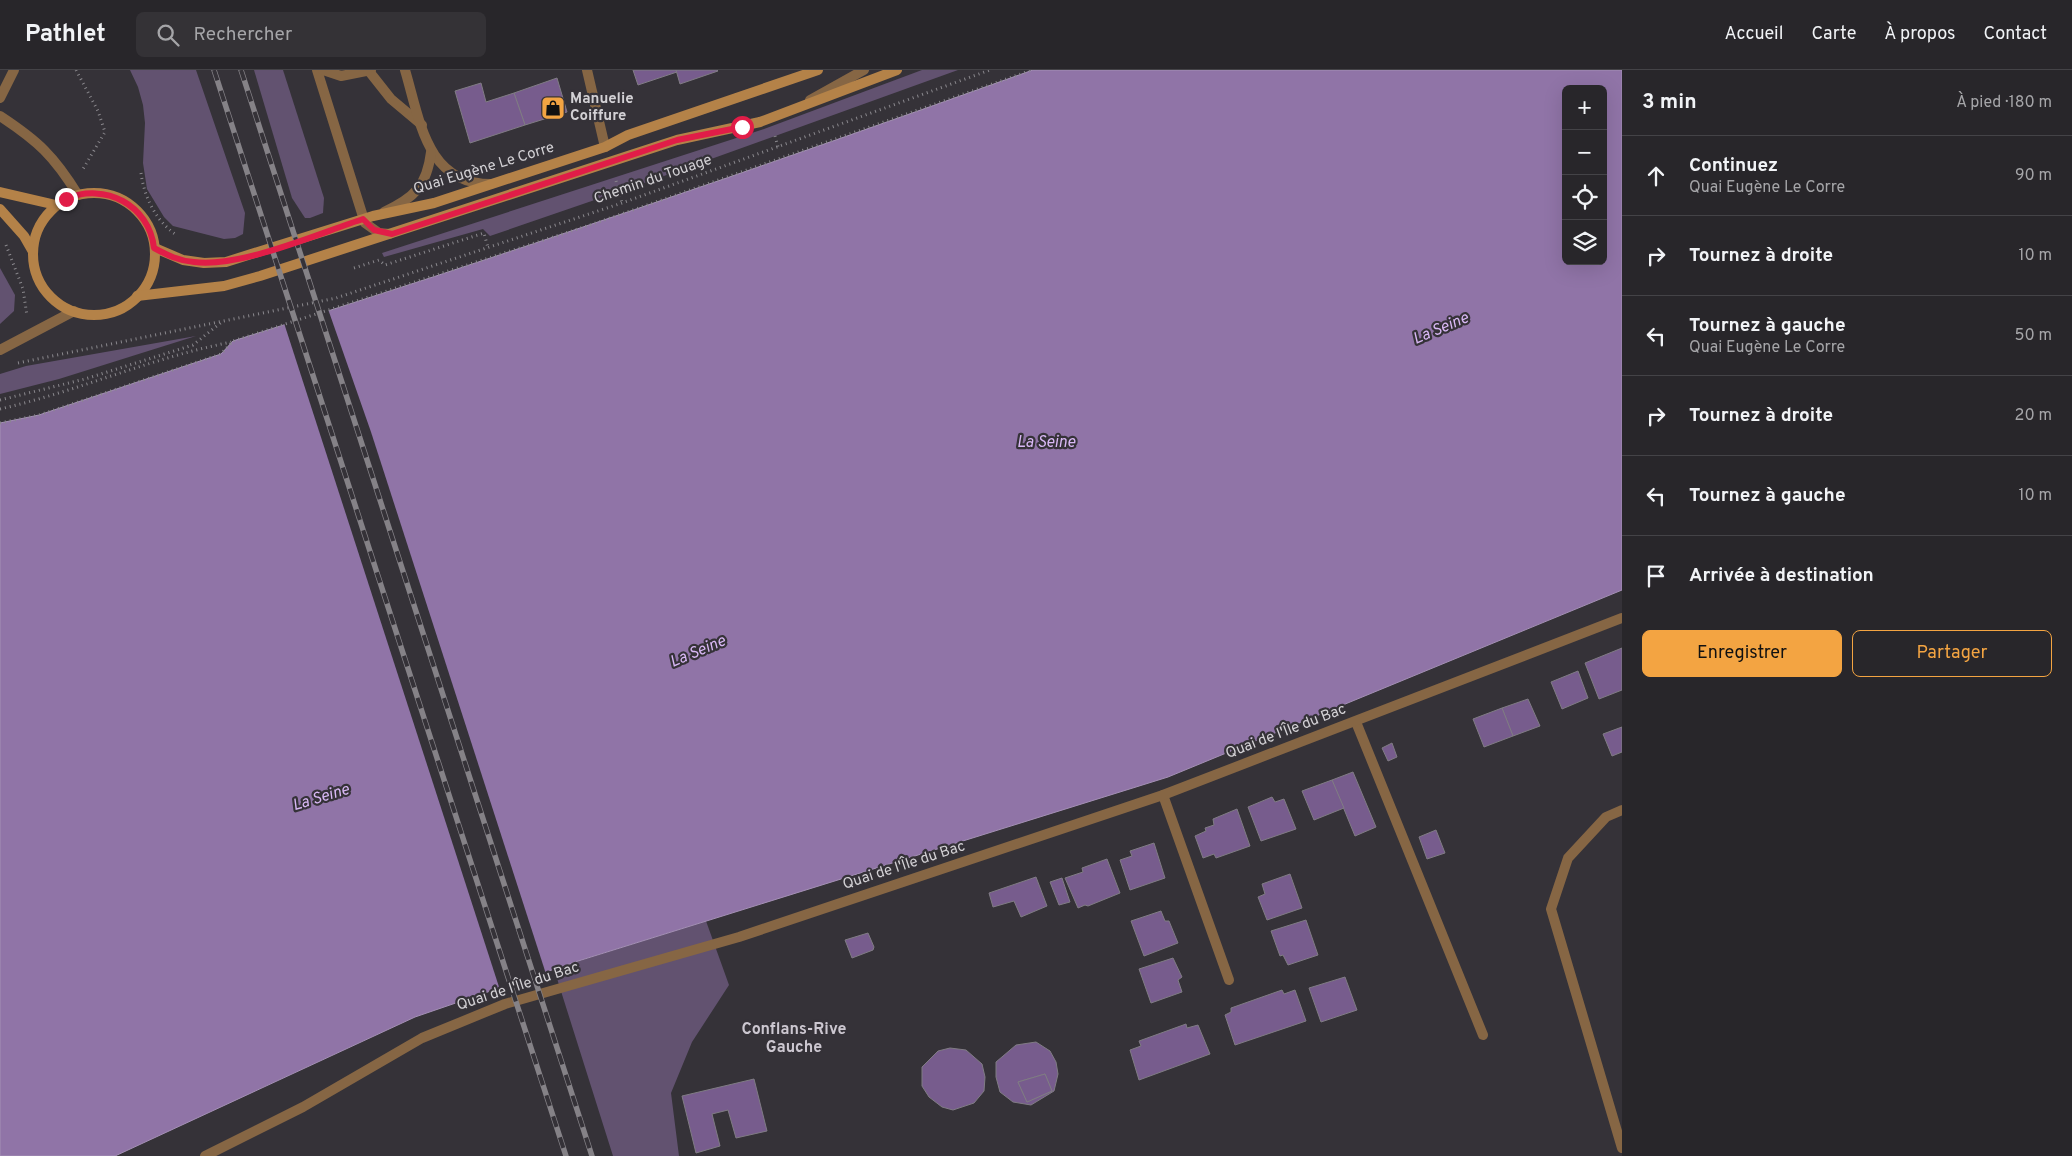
<!DOCTYPE html>
<html lang="fr">
<head>
<meta charset="utf-8">
<style>
  :root { --surface:#28262a; --page:#343236; --text:#f1f3f6; --muted:#a5a5a8; --line:#444347; --accent:#f3a442 }
  body { margin:0; font-family:Overpass,sans-serif; background:var(--page); color:var(--text) }
  .controls { position:absolute; right:15px; top:15px; display:grid; overflow:hidden; border-radius:8px; box-shadow:0 5px 20px #0002 }
  .controls button { width:45px; height:45px; display:grid; place-items:center; padding:0; border:0; border-bottom:1px solid var(--line); background:var(--surface); color:var(--text); font:25px sans-serif }
  .stop { position:absolute; width:15px; height:15px; margin:-11px; border:4px solid #e11d48; border-radius:50%; background:#fff }
  .stop.end { background:#e11d48; border-color:#fff; box-shadow:0 1px 5px #0008 }
  .list { margin:0; padding:0; list-style:none }
  h2 { display:flex; justify-content:space-between; align-items:center; height:65px; margin:0; padding:0 20px; font-size:21px }
  h2 small { font-size:16px; font-weight:400; color:var(--muted) }
  .list li { display:grid; grid-template-columns:32px 1fr auto; gap:15px; align-items:center; box-sizing:border-box; height:80px; padding:0 20px; border-top:1px solid var(--line) }
  .list b { display:block; font-size:19px; white-space:nowrap }
  .list p { margin:0; font-size:16px; white-space:nowrap; color:var(--muted) }
  .list em { font-size:16px; font-style:normal; color:var(--muted) }
  .actions { display:flex; gap:10px; padding:15px 20px }
  .actions a { flex:1; padding:11px 0; border:1px solid var(--accent); border-radius:8px; text-align:center; font-size:18px; color:var(--accent) }
  .actions .main { background:var(--accent); color:#111 }
  .icon { flex:none; width:28px; height:28px; fill:none; stroke:currentColor; stroke-width:2; stroke-linecap:round; stroke-linejoin:round }
  .map { position:relative; flex:none; width:1622px; height:1086px; overflow:hidden }
  header { display:flex; align-items:center; gap:30px; box-sizing:border-box; height:70px; padding:0 25px; background:var(--surface); border-bottom:1px solid var(--line) }
  header strong { font-size:24px }
  nav { display:flex; gap:28px; margin-inline-start:auto; font-size:18px }
  .search { width:350px; height:45px; background:var(--page); display:flex; align-items:center; gap:12px; box-sizing:border-box; padding:0 18px; border-radius:8px; color:var(--muted); font-size:19px }
  main { display:flex }
  aside { flex:1; background:var(--surface) }
  .map>svg:first-child { display:block }
</style>
</head>
<body>
<header>
<strong>Pathlet</strong>
<div class="search"><svg class="icon" aria-label="search" viewBox="0 0 24 24"><circle cx="10" cy="10" r="6"/><path d="M15 15l6 6"/></svg>Rechercher</div>
<nav><a>Accueil</a><a>Carte</a><a>À propos</a><a>Contact</a></nav>
</header>
<main>
<div class="map">
<svg width="1622" height="1086" viewBox="0 0 1622 1086">
  <rect width="100%" height="100%" fill="#353238"/>
  <g fill="#625270">
    <path d="M 130,0 L 196,0 L 245,143 L 243,164 L 235,168 L 224,169 L 173,156 L 164,147 L 147,119 L 143,93 L 145,53 L 143,35 L 138,17 Z"/>
    <path d="M 254,0 L 283,0 L 324,128 L 323,143 L 310,148 L 305,148 L 292,128 Z"/>
    <path d="M 922,0 L 958,0 L 650,111 L 490,166 L 483,159 L 384,187 L 382,183 L 761,60 Z"/>
    <path d="M 0,198 L 15,225 L 14,241 L 0,254 Z"/>
    <path d="M 196,266 L 59,309 L 0,324 L 0,304 L 26,296 Z"/>
    <path d="M 706,851 L 729,915 L 692,972 L 671,1023 L 679,1086 L 613,1086 L 554,899 Z"/>
  </g>
  <path fill="#9074a7" stroke="#a490b5" fill-rule="evenodd" d="M 1033,0 L 1622,0 L 1622,520 L 1168,707 L 575,892 L 415,947 L 115,1086 L 0,1086 L 0,353 L 39,345 L 221,284 L 233,271 C 502,187 768,95 1033,0 ZM 1566,19 L 1603,19 L 1603,191 L 1566,191 Z"/>
  <path fill="#353238" d="M 328,239 L 371,362 L 546,904 L 500,920 L 284,253 Z"/>
  <g fill="#775c8d" stroke="#807c84" fill-rule="evenodd">
    <path d="M 633,0 L 676,0 L 677,2 L 638,15 Z"/>
    <path d="M 676,0 L 717,0 L 718,1 L 680,14 Z"/>
    <path d="M 557,8 L 567,42 L 525,55 L 514,23 Z"/>
    <path d="M 481,13 L 486,32 L 514,23 L 525,55 L 470,73 L 455,21 Z"/>
    <path d="M 1622,578 L 1622,620 L 1599,629 L 1585,593 Z"/>
    <path d="M 1578,601 L 1588,628 L 1562,639 L 1551,612 Z"/>
    <path d="M 1528,629 L 1540,656 L 1513,666 L 1502,638 Z"/>
    <path d="M 1502,638 L 1513,666 L 1484,677 L 1473,649 Z"/>
    <path d="M 1622,657 L 1622,682 L 1612,686 L 1603,664 Z"/>
    <path d="M 1392,673 L 1397,687 L 1388,691 L 1382,678 Z"/>
    <path d="M 1353,702 L 1376,757 L 1355,766 L 1332,710 Z"/>
    <path d="M 1332,710 L 1344,738 L 1314,750 L 1302,721 Z"/>
    <path d="M 1272,727 L 1275,732 L 1284,729 L 1296,759 L 1261,771 L 1248,737 Z"/>
    <path d="M 1237,739 L 1250,776 L 1216,788 L 1214,784 L 1203,788 L 1195,766 L 1206,761 L 1205,758 L 1214,755 L 1213,749 Z"/>
    <path d="M 1436,760 L 1445,783 L 1427,789 L 1419,767 Z"/>
    <path d="M 1154,773 L 1165,808 L 1130,820 L 1120,790 L 1132,786 L 1130,781 Z"/>
    <path d="M 1107,789 L 1120,823 L 1088,836 L 1085,835 L 1078,838 L 1065,808 L 1083,802 L 1082,798 Z"/>
    <path d="M 1290,804 L 1302,838 L 1267,850 L 1258,827 L 1265,824 L 1262,814 Z"/>
    <path d="M 1036,807 L 1047,836 L 1021,847 L 1014,831 L 993,837 L 989,823 Z"/>
    <path d="M 1062,808 L 1070,832 L 1059,835 L 1050,812 Z"/>
    <path d="M 1161,841 L 1165,851 L 1169,851 L 1178,873 L 1144,886 L 1131,851 Z"/>
    <path d="M 1306,850 L 1318,885 L 1288,895 L 1283,885 L 1280,886 L 1271,861 Z"/>
    <path d="M 868,863 L 874,877 L 873,880 L 852,888 L 845,870 Z"/>
    <path d="M 1173,888 L 1182,907 L 1178,910 L 1182,922 L 1151,933 L 1139,899 Z"/>
    <path d="M 1345,907 L 1357,940 L 1321,952 L 1309,918 Z"/>
    <path d="M 1282,920 L 1284,924 L 1295,920 L 1306,951 L 1235,975 L 1225,945 L 1231,942 L 1231,938 Z"/>
    <path d="M 1186,954 L 1187,958 L 1198,955 L 1210,984 L 1139,1010 L 1130,980 L 1141,976 L 1139,971 Z"/>
    <path d="M 1036,972 L 1050,981 L 1056,992 L 1058,1004 L 1054,1021 L 1031,1035 L 1013,1032 L 1000,1022 L 996,1007 L 996,992 L 1016,975 ZM 1045,1004 L 1052,1021 L 1027,1032 L 1018,1012 Z"/>
    <path d="M 950,978 L 966,980 L 982,994 L 985,1007 L 984,1021 L 974,1033 L 953,1040 L 942,1037 L 929,1027 L 922,1016 L 922,997 L 938,981 Z"/>
    <path d="M 1045,1004 L 1052,1021 L 1027,1032 L 1018,1012 Z"/>
    <path d="M 754,1009 L 767,1061 L 736,1068 L 728,1040 L 712,1044 L 720,1076 L 696,1083 L 682,1026 Z"/>
  </g>
  <g fill="none" stroke-linecap="round" stroke-linejoin="round">
    <g stroke="#8a888d" stroke-width="3" stroke-dasharray="1 4" stroke-linecap="butt">
      <path d="M 76,0 L 98,41 L 105,62 L 83,99"/>
      <path d="M 775,66 L 778,77"/>
      <path d="M 141,103 C 144,126 155,150 175,164"/>
      <path d="M 616,111 L 622,133"/>
      <path d="M 6,175 L 23,219 L 27,246"/>
      <path d="M 354,198 L 379,190 L 385,195 L 484,163 L 488,178"/>
      <path d="M 18,293 L 336,228 L 622,133 L 990,0"/>
      <path d="M 0,330 L 85,309 L 193,275 L 223,251"/>
      <path d="M 0,339 C 79,321 153,287 232,272"/>
      <path d="M 0,353 L 39,345 L 221,284 L 233,271 L 590,155 L 1032,0"/>
    </g>
    <g stroke="#866644" stroke-width="10">
      <path d="M 317,0 L 365,153 L 379,163 L 390,164"/>
      <path d="M 323,0 L 341,6 L 371,0"/>
      <path d="M 368,0 L 391,29 L 422,55"/>
      <path d="M 0,28 L 14,0"/>
      <path d="M 1356,652 L 1483,965"/>
      <path d="M 1163,725 L 1229,910"/>
      <path d="M 1622,740 L 1606,747 L 1568,788 L 1551,839 L 1622,1078"/>
    </g>
    <g stroke="#866644" stroke-width="10">
      <path d="M 587,0 L 605,77"/>
      <path d="M 810,30 L 864,0"/>
      <path d="M 0,46 C 38,71 54,86 78,125"/>
      <path d="M 0,280 L 74,241"/>
      <path d="M 205,1086 L 303,1037 L 422,968 L 505,934 L 739,867 L 1163,725 L 1622,548"/>
    </g>
    <g stroke="#866644" stroke-width="10">
      <path d="M 405,0 C 420,50 426,114 491,114"/>
      <path d="M 384,142 C 414,128 427,116 431,82"/>
    </g>
    <g stroke="#b48248" stroke-width="10">
      <path d="M 0,122 L 56,135"/>
      <circle cx="94" cy="184" r="61"/>
      <path d="M 0,139 L 24,166 L 32,180"/>
      <path d="M 155,178 L 183,190 L 204,193 L 226,192 L 373,146 L 434,133 L 605,77 L 628,65 L 818,0"/>
      <path d="M 137,226 L 224,216 L 260,206 L 677,70 L 760,52 L 897,0"/>
    </g>
    <g stroke="#858287" stroke-width="5.5">
      <g id="rail">
        <path d="M 214,0 L 566,1086"/>
        <path d="M 241,0 L 592,1086"/>
      </g>
    </g>
    <use href="#rail" stroke="#353238" stroke-width="4" stroke-dasharray="11" stroke-linecap="butt"/>
  </g>
  <g fill="none" stroke-linecap="round" stroke-linejoin="round">
    <path stroke="#e11d48" stroke-width="6" d="M 66,129 C 105,112 149,135 154,178 C 167,185 179,191 194,192 C 240,198 317,164 363,149 L 374,160 L 392,164 L 677,70 L 742,57"/>
  </g>
  <defs>
    <g id="shop-square" transform="scale(1.25)"><rect x="-9" y="-9" width="18" height="18" rx="4" fill="#f3a442" stroke="#353238"/><path d="M-5-2.5h2.3a2.7 3.5 0 0 1 5.4 0H5L5.5 6h-11ZM-1.5-2.5h3a1.5 2.3 0 0 0-3 0Z" fill="#111"/></g>
  </defs>
  <g fill-rule="evenodd">
    <use href="#shop-square" x="553" y="38"/>
  </g>
  <g text-anchor="middle" dominant-baseline="central" stroke-width="4.5" stroke-linejoin="round" paint-order="stroke">
    <g font-size="15" font-weight="bold" fill="#d3d1d5" stroke="#353238" text-anchor="start">
      <text x="570" y="29">Manuelie<tspan x="570" dy="17">Coiffure</tspan></text>
    </g>
    <g font-size="15" fill="#d3d1d5" stroke="#353238">
      <text transform="translate(484 99) rotate(-17)">Quai Eugène Le Corre</text>
      <text transform="translate(653 110) rotate(-19)">Chemin du Touage</text>
      <text transform="translate(1286 662) rotate(-21)">Quai de l'Île du Bac</text>
      <text transform="translate(904 796) rotate(-18)">Quai de l'Île du Bac</text>
      <text transform="translate(518 917) rotate(-18)">Quai de l'Île du Bac</text>
    </g>
    <g font-size="16" font-style="italic" fill="#d9b8f5" stroke="#353238">
      <text transform="translate(1441 259) rotate(-23)">La Seine</text>
      <text x="1046" y="373">La Seine</text>
      <text transform="translate(698 582) rotate(-23)">La Seine</text>
      <text transform="translate(321 728) rotate(-17)">La Seine</text>
    </g>
    <g font-size="16" font-weight="bold" fill="#ccc7d0" stroke="#353238">
      <text x="794" y="960">Conflans-Rive<tspan x="794" dy="18">Gauche</tspan></text>
    </g>
  </g>
</svg>
<div class="controls">
<button>+</button>
<button>−</button>
<button><svg class="icon" aria-label="locate" viewBox="0 0 24 24"><circle cx="12" cy="12" r="6"/><path d="M12 2v4M12 18v4M2 12h4M18 12h4"/></svg></button>
<button><svg class="icon" aria-label="layers" viewBox="0 0 24 24"><path d="M12 4l9 5-9 5-9-5zM3 14l9 5 9-5"/></svg></button>
</div>
<div class="stop" style="left:742px;top:57px"></div>
<div class="stop end" style="left:66px;top:129px"></div>
</div>
<aside>
<h2>3 min<small>À pied · 180 m</small></h2>
<ul class="list">
<li><svg class="icon" aria-label="ahead" viewBox="0 0 24 24"><path d="M12 20V5M6 11l6-6 6 6"/></svg><div><b>Continuez</b><p>Quai Eugène Le Corre</p></div><em>90 m</em></li>
<li><svg class="icon" aria-label="right" viewBox="0 0 24 24"><path d="M7 20v-9h11M14 6l5 5-5 5"/></svg><div><b>Tournez à droite</b></div><em>10 m</em></li>
<li><svg class="icon" aria-label="left" viewBox="0 0 24 24"><path d="M17 20v-9H6M10 6l-5 5 5 5"/></svg><div><b>Tournez à gauche</b><p>Quai Eugène Le Corre</p></div><em>50 m</em></li>
<li><svg class="icon" aria-label="right" viewBox="0 0 24 24"><path d="M7 20v-9h11M14 6l5 5-5 5"/></svg><div><b>Tournez à droite</b></div><em>20 m</em></li>
<li><svg class="icon" aria-label="left" viewBox="0 0 24 24"><path d="M17 20v-9H6M10 6l-5 5 5 5"/></svg><div><b>Tournez à gauche</b></div><em>10 m</em></li>
<li><svg class="icon" aria-label="arrive" viewBox="0 0 24 24"><path d="M6 21V4h12l-3 4 3 4H6"/></svg><div><b>Arrivée à destination</b></div></li>
</ul>
<div class="actions"><a class="main">Enregistrer</a><a>Partager</a></div>
</aside>
</main>
</body>
</html>
